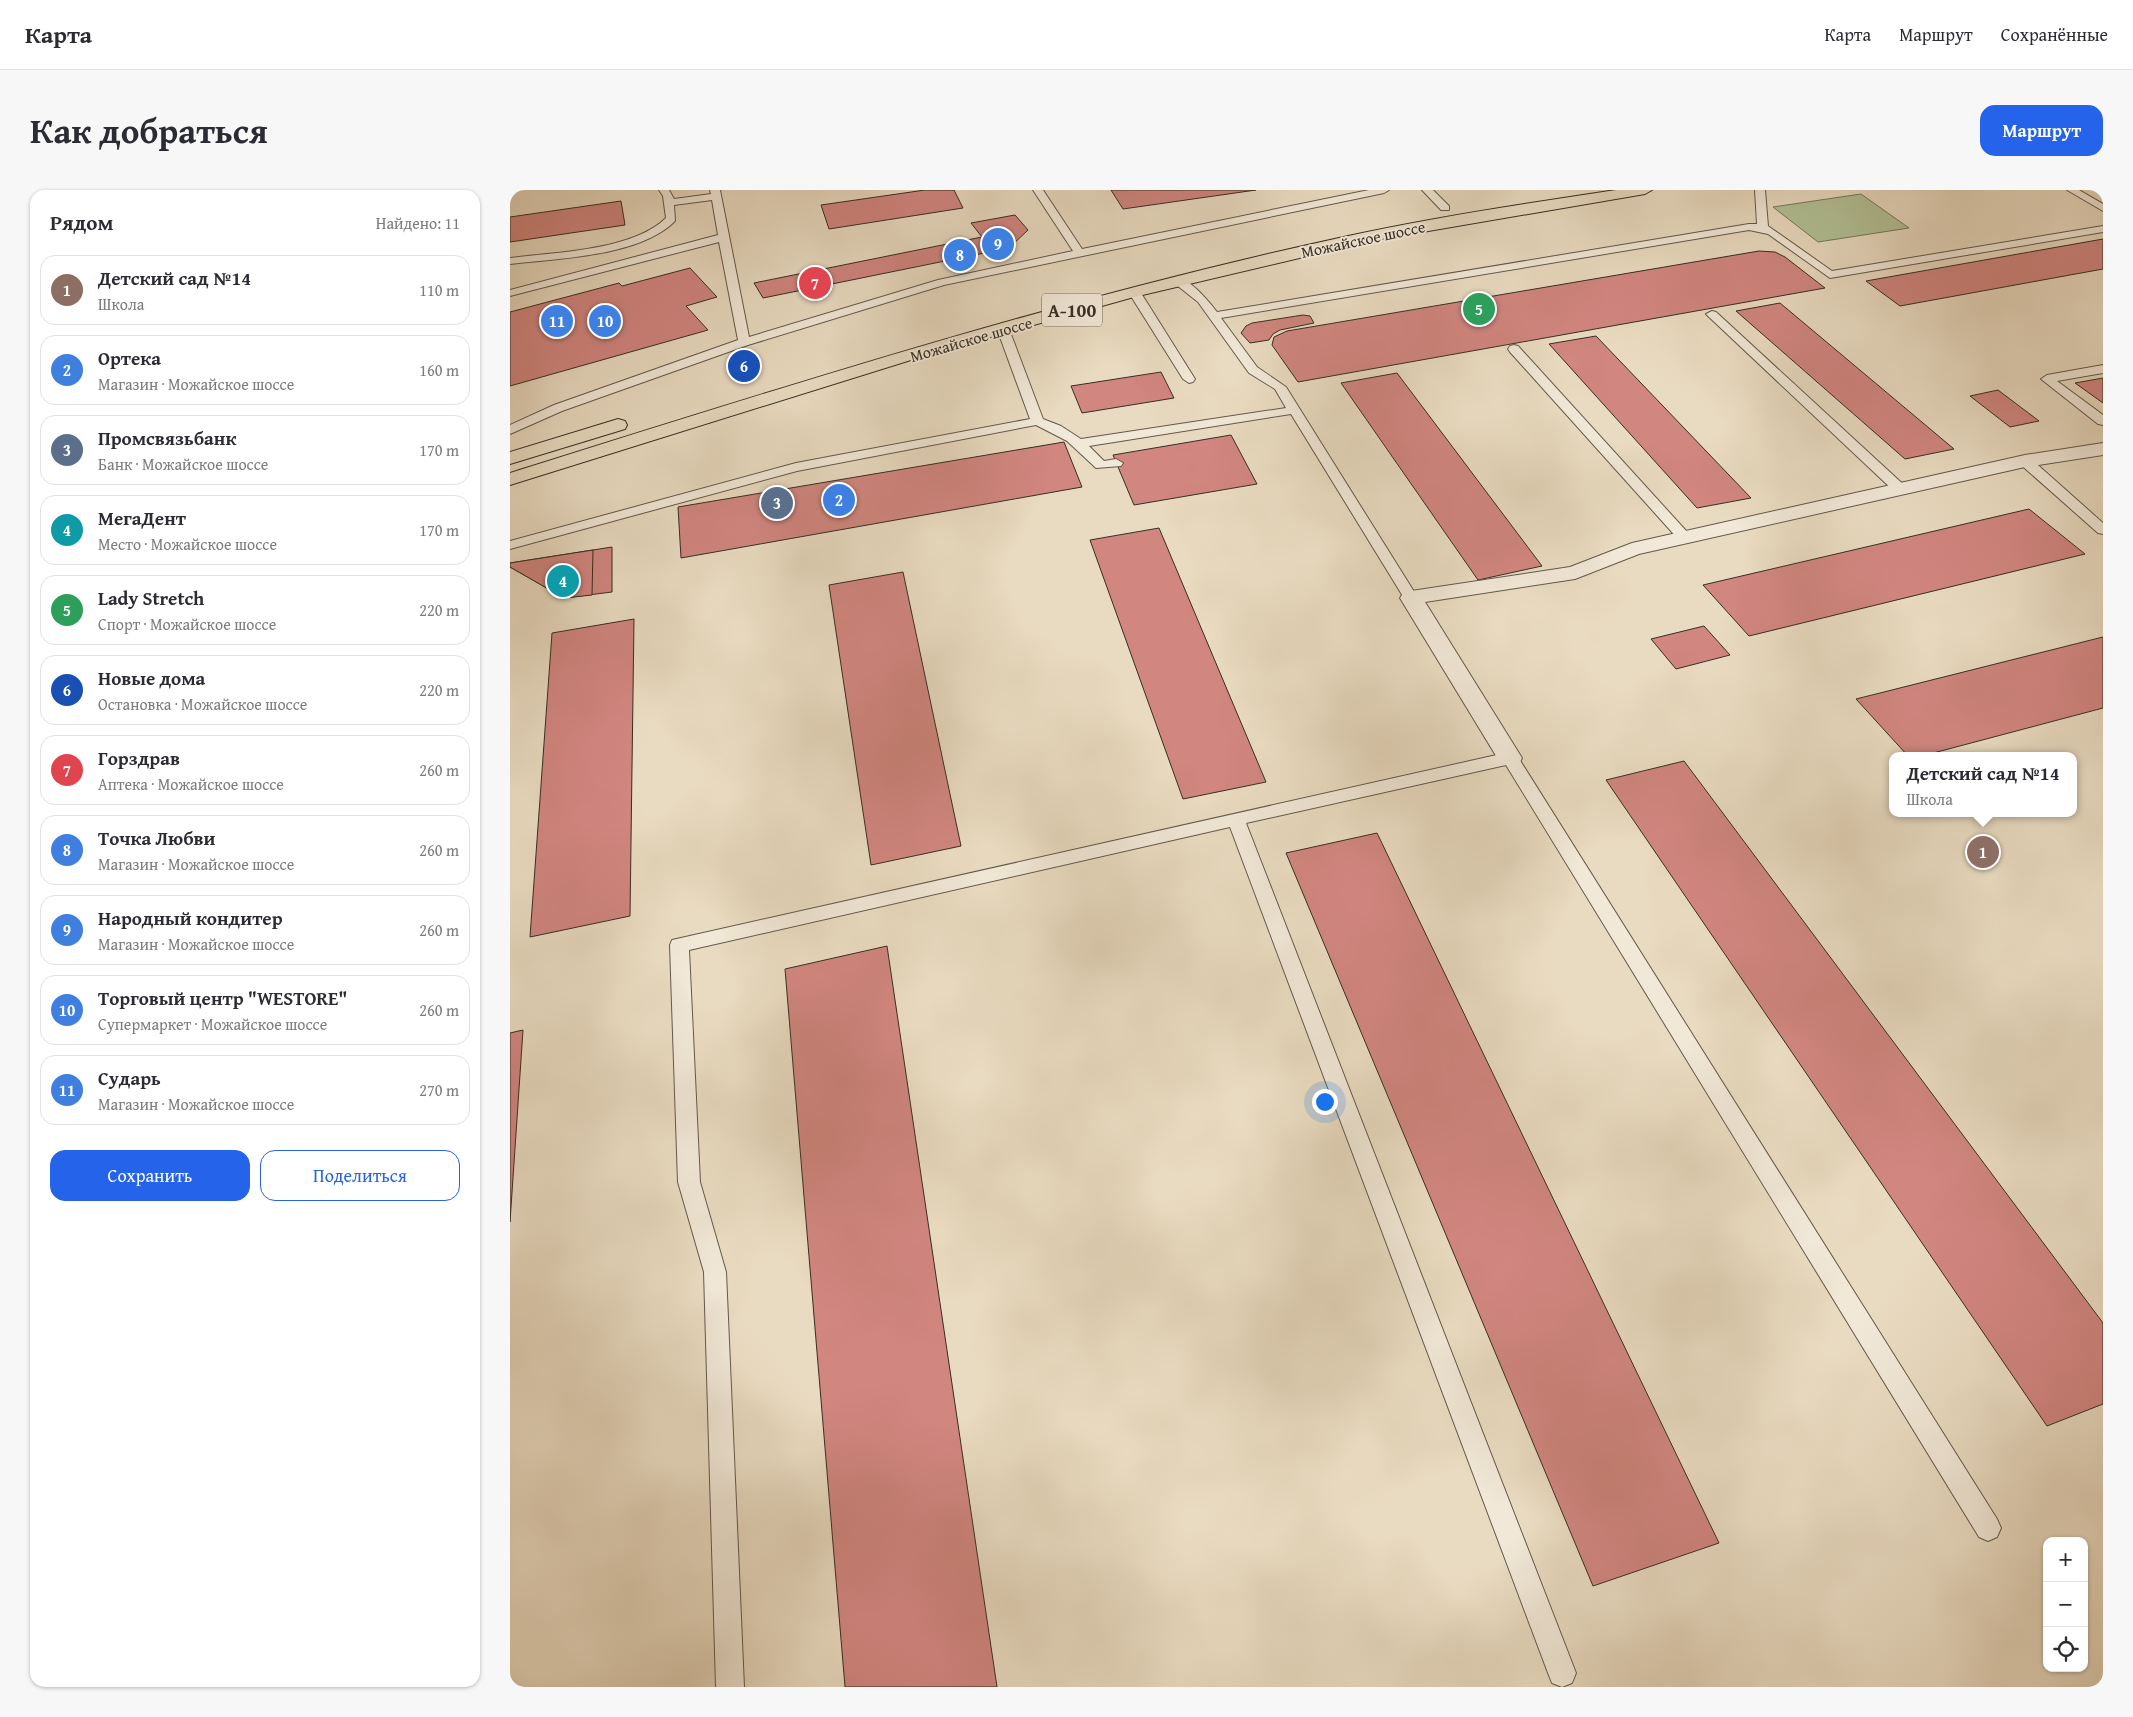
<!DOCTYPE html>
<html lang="ru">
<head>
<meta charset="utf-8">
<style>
  :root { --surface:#fff; --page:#f7f7f7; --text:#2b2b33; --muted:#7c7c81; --line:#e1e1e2; --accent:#2563eb }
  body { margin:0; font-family:"Gentium Book Plus",serif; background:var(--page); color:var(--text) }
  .controls { position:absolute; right:15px; bottom:15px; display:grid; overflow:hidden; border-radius:10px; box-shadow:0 1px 4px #0004 }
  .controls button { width:45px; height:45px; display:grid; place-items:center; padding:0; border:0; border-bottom:1px solid var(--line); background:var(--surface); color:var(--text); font:25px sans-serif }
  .you { position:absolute; left:814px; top:911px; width:18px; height:18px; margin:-12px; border:4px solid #fff; border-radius:50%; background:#1a73e8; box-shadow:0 0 0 8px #1a73e833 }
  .badge { display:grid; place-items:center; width:32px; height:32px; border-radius:50%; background:var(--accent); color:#fff; font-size:16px; font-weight:700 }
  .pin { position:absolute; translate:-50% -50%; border:2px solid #fff; box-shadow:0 1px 5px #0006 }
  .popup { position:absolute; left:1379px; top:562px; width:188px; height:65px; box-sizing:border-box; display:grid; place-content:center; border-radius:10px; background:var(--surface); filter:drop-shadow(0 1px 4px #0005); font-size:16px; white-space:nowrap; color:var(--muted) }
  .popup b { font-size:19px; color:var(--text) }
  .popup::after { content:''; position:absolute; left:50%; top:100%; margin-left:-10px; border:10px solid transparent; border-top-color:var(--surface) }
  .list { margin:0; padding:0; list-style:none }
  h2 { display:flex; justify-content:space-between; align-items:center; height:65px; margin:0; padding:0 20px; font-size:21px }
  h2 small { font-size:16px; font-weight:400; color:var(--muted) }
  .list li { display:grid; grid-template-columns:32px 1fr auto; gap:15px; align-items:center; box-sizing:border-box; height:70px; margin:0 10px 10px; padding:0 10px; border:1px solid var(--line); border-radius:15px }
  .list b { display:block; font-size:19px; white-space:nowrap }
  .list p { margin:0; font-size:16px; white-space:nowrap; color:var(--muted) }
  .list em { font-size:16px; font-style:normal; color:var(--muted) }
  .actions { display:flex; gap:10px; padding:15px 20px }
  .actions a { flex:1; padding:11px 0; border:1px solid var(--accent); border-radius:15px; text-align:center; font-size:18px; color:var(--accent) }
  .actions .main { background:var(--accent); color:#fff }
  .icon { flex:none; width:28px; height:28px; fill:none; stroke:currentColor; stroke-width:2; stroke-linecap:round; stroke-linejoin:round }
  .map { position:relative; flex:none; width:1593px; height:1497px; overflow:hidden; border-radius:15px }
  header { display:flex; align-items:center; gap:30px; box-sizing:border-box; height:70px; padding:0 25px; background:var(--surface); border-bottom:1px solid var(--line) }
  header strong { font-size:24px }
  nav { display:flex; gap:28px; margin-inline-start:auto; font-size:18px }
  .intro { display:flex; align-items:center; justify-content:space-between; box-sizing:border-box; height:120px; padding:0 30px }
  h1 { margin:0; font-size:35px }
  .button { padding:12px 22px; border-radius:15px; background:var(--accent); color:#fff; font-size:18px; font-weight:700 }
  main { display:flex; gap:30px; padding:0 30px }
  aside { flex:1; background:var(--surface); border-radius:15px; box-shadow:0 1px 4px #0004 }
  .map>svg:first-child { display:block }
</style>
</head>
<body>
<header>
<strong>Карта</strong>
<nav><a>Карта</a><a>Маршрут</a><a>Сохранённые</a></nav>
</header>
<div class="intro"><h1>Как добраться</h1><a class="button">Маршрут</a></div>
<main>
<aside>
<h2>Рядом<small>Найдено: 11</small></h2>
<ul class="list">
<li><span class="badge" style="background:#8d6e63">1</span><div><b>Детский сад №14</b><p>Школа</p></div><em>110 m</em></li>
<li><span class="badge" style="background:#3f7fe0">2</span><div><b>Ортека</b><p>Магазин · Можайское шоссе</p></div><em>160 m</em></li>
<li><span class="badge" style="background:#5c6f8a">3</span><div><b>Промсвязьбанк</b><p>Банк · Можайское шоссе</p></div><em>170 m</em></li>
<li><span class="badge" style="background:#0f9aa8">4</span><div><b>МегаДент</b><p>Место · Можайское шоссе</p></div><em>170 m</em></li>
<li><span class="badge" style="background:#2e9e5b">5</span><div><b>Lady Stretch</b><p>Спорт · Можайское шоссе</p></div><em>220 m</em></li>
<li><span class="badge" style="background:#1a4fb4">6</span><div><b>Новые дома</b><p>Остановка · Можайское шоссе</p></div><em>220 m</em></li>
<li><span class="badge" style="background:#e0444e">7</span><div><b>Горздрав</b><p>Аптека · Можайское шоссе</p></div><em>260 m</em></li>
<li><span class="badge" style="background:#3f7fe0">8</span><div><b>Точка Любви</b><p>Магазин · Можайское шоссе</p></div><em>260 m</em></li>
<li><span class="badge" style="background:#3f7fe0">9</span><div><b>Народный кондитер</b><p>Магазин · Можайское шоссе</p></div><em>260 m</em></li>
<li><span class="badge" style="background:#3f7fe0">10</span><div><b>Торговый центр &quot;WESTORE&quot;</b><p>Супермаркет · Можайское шоссе</p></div><em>260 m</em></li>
<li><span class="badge" style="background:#3f7fe0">11</span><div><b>Сударь</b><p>Магазин · Можайское шоссе</p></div><em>270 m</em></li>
</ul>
<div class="actions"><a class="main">Сохранить</a><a>Поделиться</a></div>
</aside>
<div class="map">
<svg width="1593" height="1497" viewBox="0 0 1593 1497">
  <rect width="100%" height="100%" fill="#e9dbc1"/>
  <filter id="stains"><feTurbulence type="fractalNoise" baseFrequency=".004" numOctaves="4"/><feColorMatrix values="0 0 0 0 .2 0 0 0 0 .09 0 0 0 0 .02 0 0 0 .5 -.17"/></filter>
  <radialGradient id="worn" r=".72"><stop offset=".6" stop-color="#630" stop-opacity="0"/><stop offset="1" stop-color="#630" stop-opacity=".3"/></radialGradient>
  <path fill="#b2c196" stroke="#74785d" d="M 1351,4 L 1399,38 L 1308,52 L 1263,17 Z"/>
  <g fill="#d18680" stroke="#362e24">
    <path d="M 415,0 L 444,0 L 453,18 L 319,39 L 311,15 Z"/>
    <path d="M 601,0 L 746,0 L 613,19 Z"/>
    <path d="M 111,11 L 115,35 L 0,52 L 0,27 Z"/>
    <path d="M 505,25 L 518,40 L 499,58 L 253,108 L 244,93 L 472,47 L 461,33 Z"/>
    <path d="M 1593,49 L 1593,79 L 1390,116 L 1356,91 Z"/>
    <path d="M 1249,61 L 1265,62 L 1275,67 L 1315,98 L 788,192 L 762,155 L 764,147 L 777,141 Z"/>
    <path d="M 180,78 L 207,107 L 176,116 L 198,140 L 0,196 L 0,122 L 109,93 L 112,96 Z"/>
    <path d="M 1270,113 L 1444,259 L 1395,269 L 1226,121 Z"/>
    <path d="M 793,125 L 800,126 L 804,133 L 770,140 L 763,144 L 759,150 L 740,153 L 731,143 L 736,136 L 742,133 Z"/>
    <path d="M 1086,146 L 1241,308 L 1187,318 L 1039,154 Z"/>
    <path d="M 651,182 L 664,208 L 572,223 L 561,196 Z"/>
    <path d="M 887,183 L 1032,376 L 968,390 L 831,193 Z"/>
    <path d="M 1593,188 L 1593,213 L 1565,193 Z"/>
    <path d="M 1488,200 L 1529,231 L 1500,237 L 1460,206 Z"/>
    <path d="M 721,245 L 747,294 L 624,315 L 603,265 Z"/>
    <path d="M 554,252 L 572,297 L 171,368 L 168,317 Z"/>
    <path d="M 1519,319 L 1575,364 L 1239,446 L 1193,395 Z"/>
    <path d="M 649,338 L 756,592 L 673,609 L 580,350 Z"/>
    <path d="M 102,357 L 102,402 L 54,408 L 0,377 L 0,373 Z"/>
    <path d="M 83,360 L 82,405 L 54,408 L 0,377 L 0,373 Z"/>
    <path d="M 393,382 L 451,656 L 361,675 L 319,395 Z"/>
    <path d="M 124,429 L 120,726 L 20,747 L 42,443 Z"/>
    <path d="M 1194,436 L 1220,465 L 1166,479 L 1141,449 Z"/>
    <path d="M 1593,447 L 1593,518 L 1412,566 L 1398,566 L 1346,509 Z"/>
    <path d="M 1174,571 L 1593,1133 L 1593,1214 L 1537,1236 L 1096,590 Z"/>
    <path d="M 867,643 L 1209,1353 L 1083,1396 L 776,663 Z"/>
    <path d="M 377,756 L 487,1497 L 335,1497 L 275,779 Z"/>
    <path d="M 13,840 L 0,1032 L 0,843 Z"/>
  </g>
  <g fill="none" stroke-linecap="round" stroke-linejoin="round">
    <g stroke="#63594b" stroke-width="2">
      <g id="lane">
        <path d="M 149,0 L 159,0 L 164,9 L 201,4 L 200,0 L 210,0 L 239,147 L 428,90 L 563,61 L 523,0 L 533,0 L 572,59 L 859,0 L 879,0 L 874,3 L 434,95 L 238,155 L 52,221 L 0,244 L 0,235 L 44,215 L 228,150 L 209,52 L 0,106 L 0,100 L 208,45 L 202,10 L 164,15 L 165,31 C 129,67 48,68 0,74 L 0,68 C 45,62 122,61 156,28 L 153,6 Z"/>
        <path d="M 912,0 L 923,0 L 939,16 L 939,20 L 931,20 Z"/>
        <path d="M 1245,0 L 1255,0 L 1258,36 L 1322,81 L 1593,36 L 1593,42 L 1320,88 L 1258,44 L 1239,40 L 711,128 L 747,177 L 776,197 L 908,408 L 901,413 L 894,408 L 781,224 L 579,256 L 594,271 L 606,269 L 613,273 L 611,276 L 586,278 L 557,251 L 526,235 L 287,281 L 0,359 L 0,351 L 286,273 L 520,229 L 487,139 L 493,135 L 499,139 L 533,229 L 551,236 L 571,249 L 776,218 L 765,199 L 739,183 L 688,112 L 664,93 L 664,89 C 678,85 699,112 707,122 L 1239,34 L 1247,34 Z"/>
        <path d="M 1557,0 L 1569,0 L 1593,14 L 1593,21 Z"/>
        <path d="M 625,100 L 631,103 L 685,189 L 683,192 L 679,193 L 673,189 L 619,103 Z"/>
        <path d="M 1202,121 L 1206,122 L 1395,296 L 1397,299 L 1395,302 L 1385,302 L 1198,126 L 1196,124 Z"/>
        <path d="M 1004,155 L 1008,156 L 1179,344 L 1181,347 L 1179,350 L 1169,350 L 1000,162 L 998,159 L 1000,156 Z"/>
        <path d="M 1593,175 L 1593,183 L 1547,191 L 1593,225 L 1593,235 L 1588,234 L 1531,189 L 1537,185 Z"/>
        <path d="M 1515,267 L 1520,268 L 1593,333 L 1593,344 L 1588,343 L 1510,274 L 1508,271 L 1510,268 Z"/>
        <path d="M 1000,562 L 1006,564 L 1487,1329 L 1491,1338 L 1487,1347 L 1478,1351 L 1469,1347 L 996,575 L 736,633 L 1066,1483 L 1062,1493 L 1052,1497 L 1042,1493 L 1038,1483 L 720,637 L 179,760 L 190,992 L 216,1082 L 234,1497 L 206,1497 L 194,1082 L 168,992 L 160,755 L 162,750 Z"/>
      </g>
    </g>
    <g stroke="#63594b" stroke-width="2">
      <path id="street" d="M 1593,253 L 1593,265 L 1515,277 L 1129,364 L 1065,389 L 915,412 L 1012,568 L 1009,574 L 1000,576 L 991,574 L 890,408 L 893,403 L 901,401 L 1060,377 L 1122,353 L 1515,265 Z"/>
    </g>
    <g stroke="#362e24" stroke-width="2">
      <g id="primary">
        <path d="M 1106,0 L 1142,0 L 1135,4 L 866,50 L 624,107 L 417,165 L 0,295 L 0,283 C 274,197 548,109 829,48 C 920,28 1013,14 1106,0 Z"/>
        <path d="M 108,229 L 115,231 L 117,235 L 115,239 L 0,274 L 0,262 Z"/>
      </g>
    </g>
    <use href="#lane" fill="#f1e8d7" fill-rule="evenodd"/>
    <use href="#street" fill="#f1e8d7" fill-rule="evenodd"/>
    <use href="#primary" fill="#e9dbc1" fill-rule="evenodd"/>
  </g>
  <g text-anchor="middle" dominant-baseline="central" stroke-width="4" stroke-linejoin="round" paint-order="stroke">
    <g font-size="16" fill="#362e24" stroke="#f1e8d7">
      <text transform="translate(853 49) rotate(-12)">Можайское шоссе</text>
      <text transform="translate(461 149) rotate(-16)">Можайское шоссе</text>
    </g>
    <rect fill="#f1e8d7" stroke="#6e665a" stroke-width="1" x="532" y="103.5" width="60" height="33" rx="4"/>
    <g font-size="19" font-weight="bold" fill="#362e24">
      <text x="562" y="120">А-100</text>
    </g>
  </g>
  <rect width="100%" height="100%" filter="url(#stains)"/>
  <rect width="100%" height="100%" fill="url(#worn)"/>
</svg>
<div class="controls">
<button>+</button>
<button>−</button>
<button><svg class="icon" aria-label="locate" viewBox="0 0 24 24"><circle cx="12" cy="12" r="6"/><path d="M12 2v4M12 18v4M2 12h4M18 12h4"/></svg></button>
</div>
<div class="you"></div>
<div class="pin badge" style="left:1473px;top:662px;background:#8d6e63">1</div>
<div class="popup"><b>Детский сад №14</b>Школа</div>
<div class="pin badge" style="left:329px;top:310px;background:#3f7fe0">2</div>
<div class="pin badge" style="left:267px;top:313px;background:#5c6f8a">3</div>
<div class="pin badge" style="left:53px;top:391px;background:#0f9aa8">4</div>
<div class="pin badge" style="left:969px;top:119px;background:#2e9e5b">5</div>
<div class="pin badge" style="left:234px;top:176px;background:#1a4fb4">6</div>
<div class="pin badge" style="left:305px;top:93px;background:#e0444e">7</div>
<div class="pin badge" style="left:450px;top:65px;background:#3f7fe0">8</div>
<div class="pin badge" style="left:488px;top:54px;background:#3f7fe0">9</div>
<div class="pin badge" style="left:95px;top:131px;background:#3f7fe0">10</div>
<div class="pin badge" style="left:47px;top:131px;background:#3f7fe0">11</div>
</div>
</main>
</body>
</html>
